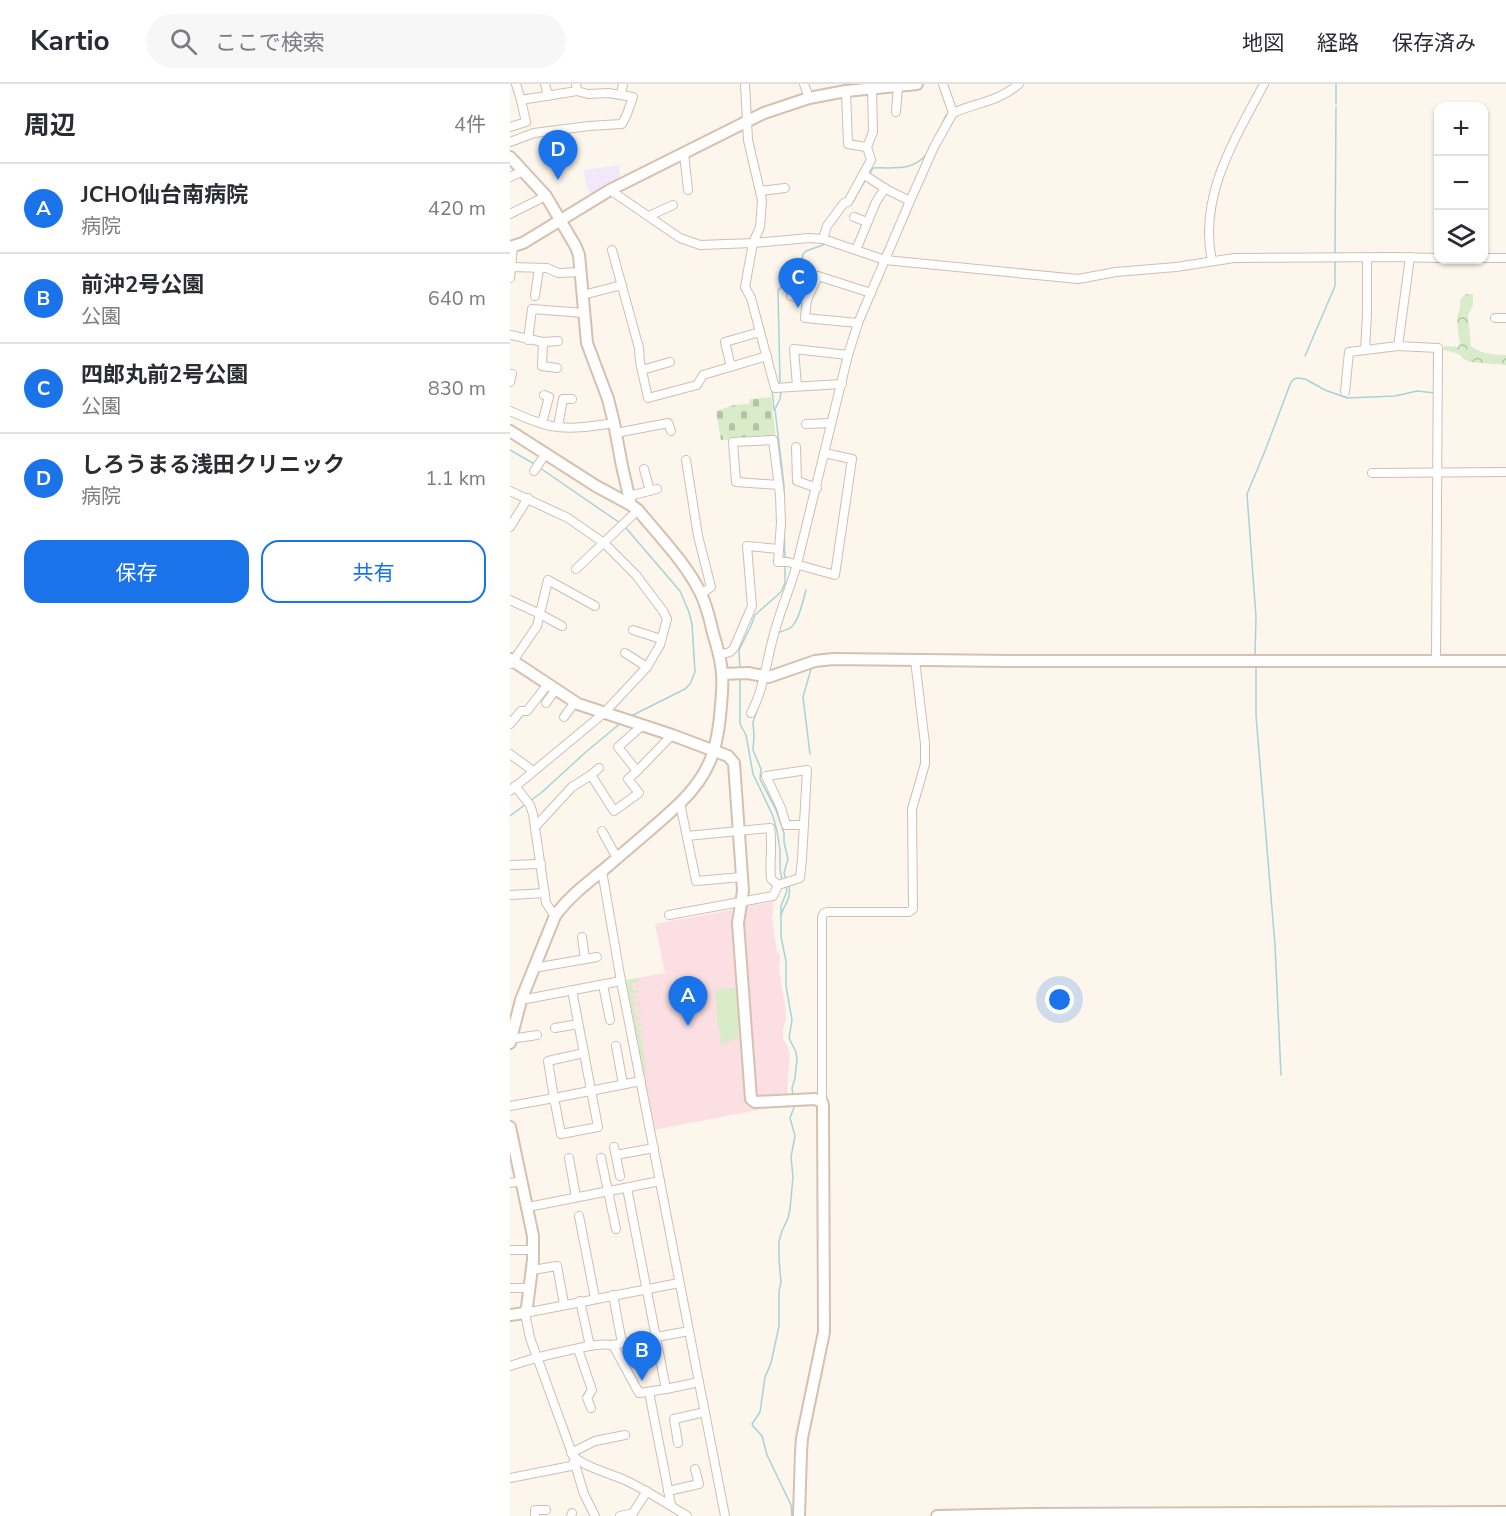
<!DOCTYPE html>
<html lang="ja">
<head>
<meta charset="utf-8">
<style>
  :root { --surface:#fff; --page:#f7f7f7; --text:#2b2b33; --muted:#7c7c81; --line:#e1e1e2; --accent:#1a73e8 }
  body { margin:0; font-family:"Nunito Sans","Noto Sans JP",sans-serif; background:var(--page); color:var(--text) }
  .controls { position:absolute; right:18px; top:18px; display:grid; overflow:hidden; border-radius:12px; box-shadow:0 2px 4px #0004 }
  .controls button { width:54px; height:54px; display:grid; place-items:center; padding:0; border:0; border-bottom:2px solid var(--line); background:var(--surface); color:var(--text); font:30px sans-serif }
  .you { position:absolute; left:550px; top:916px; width:21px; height:21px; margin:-15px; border:4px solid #fff; border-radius:50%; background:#1a73e8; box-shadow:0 0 0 9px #1a73e833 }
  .badge { display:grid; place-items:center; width:39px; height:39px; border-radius:50%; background:var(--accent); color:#fff; font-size:20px; font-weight:700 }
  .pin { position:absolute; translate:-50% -50px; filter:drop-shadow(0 2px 3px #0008) }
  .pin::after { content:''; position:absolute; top:32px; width:21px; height:18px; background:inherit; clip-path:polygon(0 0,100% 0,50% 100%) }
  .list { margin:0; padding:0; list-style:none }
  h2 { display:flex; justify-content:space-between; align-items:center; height:78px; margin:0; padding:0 24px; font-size:26px }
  h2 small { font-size:20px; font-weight:400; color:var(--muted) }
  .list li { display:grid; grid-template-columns:39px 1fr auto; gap:18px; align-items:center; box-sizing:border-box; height:90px; padding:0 24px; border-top:2px solid var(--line) }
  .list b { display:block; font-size:22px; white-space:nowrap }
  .list p { margin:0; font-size:20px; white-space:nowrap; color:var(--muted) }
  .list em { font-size:20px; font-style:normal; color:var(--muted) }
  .actions { display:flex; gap:12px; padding:18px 24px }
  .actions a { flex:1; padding:14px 0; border:2px solid var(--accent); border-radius:18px; text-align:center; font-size:21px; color:var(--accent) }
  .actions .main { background:var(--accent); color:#fff }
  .icon { flex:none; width:33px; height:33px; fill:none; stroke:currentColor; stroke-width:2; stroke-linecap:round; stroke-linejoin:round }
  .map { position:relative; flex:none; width:996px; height:1432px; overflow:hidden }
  header { display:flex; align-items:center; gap:36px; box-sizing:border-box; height:84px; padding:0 30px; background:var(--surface); border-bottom:2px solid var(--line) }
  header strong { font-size:28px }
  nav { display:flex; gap:33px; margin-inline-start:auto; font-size:21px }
  .search { width:420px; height:54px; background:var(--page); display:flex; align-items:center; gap:15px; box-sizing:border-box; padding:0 21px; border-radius:33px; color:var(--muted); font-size:22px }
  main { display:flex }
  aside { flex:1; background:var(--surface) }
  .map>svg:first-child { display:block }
</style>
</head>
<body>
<header>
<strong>Kartio</strong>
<div class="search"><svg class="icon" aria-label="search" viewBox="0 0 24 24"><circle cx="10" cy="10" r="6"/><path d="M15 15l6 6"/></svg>ここで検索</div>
<nav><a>地図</a><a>経路</a><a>保存済み</a></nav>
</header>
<main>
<aside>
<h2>周辺<small>4件</small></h2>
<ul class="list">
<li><span class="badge">A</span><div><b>JCHO仙台南病院</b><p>病院</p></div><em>420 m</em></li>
<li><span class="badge">B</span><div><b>前沖2号公園</b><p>公園</p></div><em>640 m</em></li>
<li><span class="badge">C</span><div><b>四郎丸前2号公園</b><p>公園</p></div><em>830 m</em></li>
<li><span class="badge">D</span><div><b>しろうまる浅田クリニック</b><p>病院</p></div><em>1.1 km</em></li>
</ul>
<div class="actions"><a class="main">保存</a><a>共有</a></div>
</aside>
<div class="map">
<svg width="996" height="1432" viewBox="0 0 996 1432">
  <defs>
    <pattern id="forest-crowns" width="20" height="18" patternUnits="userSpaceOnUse" patternTransform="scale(1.5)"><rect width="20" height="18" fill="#d8ecc9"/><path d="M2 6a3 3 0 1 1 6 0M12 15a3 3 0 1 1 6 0" fill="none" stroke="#b4c2a5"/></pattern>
    <pattern id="cemetery-stones" width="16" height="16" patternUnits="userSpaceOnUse" patternTransform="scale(1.5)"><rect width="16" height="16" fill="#d8ecc9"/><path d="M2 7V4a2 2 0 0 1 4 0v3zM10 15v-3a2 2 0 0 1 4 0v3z" fill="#b4c2a5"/></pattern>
  </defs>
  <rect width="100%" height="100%" fill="#fdf6ec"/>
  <path fill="#f3e8fa" d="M 110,81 L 110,96 L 81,111 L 76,101 L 74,86 Z"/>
  <g fill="#fbdfe3">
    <path d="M 264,818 L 262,833 L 267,869 L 270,870 L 269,885 L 276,927 L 276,935 L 273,945 L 273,955 L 278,963 L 280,972 L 277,1003 L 278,1013 L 259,1014 L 259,1012 L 247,1013 L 244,1010 L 232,838 L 235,834 L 235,822 Z"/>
    <path d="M 222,826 L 238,1016 L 279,1020 L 144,1046 L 116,896 L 155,889 L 145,840 Z"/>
  </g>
  <g fill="#d8ecc9">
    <path d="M 129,894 L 129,898 L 122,899 L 123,906 L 129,906 L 129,908 L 122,909 L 123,913 L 129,913 L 130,914 L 123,915 L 123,919 L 130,919 L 130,921 L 124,922 L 125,927 L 131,926 L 131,928 L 125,929 L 126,933 L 131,933 L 131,935 L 126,936 L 127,940 L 132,939 L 132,941 L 128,942 L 129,946 L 133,946 L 133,948 L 129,949 L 130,952 L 133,952 L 133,954 L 130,955 L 131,958 L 134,958 L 134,960 L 132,961 L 132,965 L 134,965 L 136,989 L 134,989 L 116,896 Z"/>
    <path d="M 225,904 C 231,919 229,938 228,954 L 211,961 L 210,946 L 208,944 L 205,906 Z"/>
  </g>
  <path fill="url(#forest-crowns)" d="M 955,210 L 963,210 L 963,221 L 958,231 L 961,262 C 971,270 984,271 996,271 L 996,281 L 960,278 L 954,275 L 949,270 L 934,266 L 933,265 L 934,262 L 948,263 L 950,259 L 948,248 L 947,234 L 950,224 L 950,216 Z"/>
  <path fill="url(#cemetery-stones)" d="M 261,313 L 266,354 L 211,356 L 206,327 L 224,321 L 239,320 L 240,315 Z"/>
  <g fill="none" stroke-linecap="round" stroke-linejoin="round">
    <g stroke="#a5d3da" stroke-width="1.5">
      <path d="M 826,0 L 826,20"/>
      <path d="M 428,49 L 436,31"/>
      <path d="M 359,91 L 363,84 C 385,83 402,88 418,69"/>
      <path d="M 342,119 L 356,95"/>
      <path d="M 825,170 L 826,23"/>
      <path d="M 241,228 L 246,247"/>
      <path d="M 247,252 L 252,270"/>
      <path d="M 795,272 L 825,202 L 825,177"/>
      <path d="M 254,278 L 257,287"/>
      <path d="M 270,300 L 268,206 L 290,186 L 293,170 L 296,167 L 313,161 L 314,159"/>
      <path d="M 262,306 L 264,326"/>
      <path d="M 271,308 L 270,315 L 265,325 L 274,402 L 274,431"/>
      <path d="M 0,366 L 26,381"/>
      <path d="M 30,384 L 110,439"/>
      <path d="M 274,441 L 275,476"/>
      <path d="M 116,444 L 170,507 L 179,528 L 182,540 L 185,588 L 180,600 L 175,605 L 121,632"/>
      <path d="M 270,548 C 270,548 279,545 280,544 C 289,538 293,516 296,506"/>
      <path d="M 745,572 L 746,533 L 737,410 L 755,367 L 781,298 L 784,295 L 788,294 L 795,295 L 815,306 L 837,314 L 885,312 L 907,307 L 925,309"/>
      <path d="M 746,582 L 746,632 L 765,861 L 771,991"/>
      <path d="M 230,585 L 229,566 L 241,542 L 245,531 L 271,508 L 275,499 L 275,480"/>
      <path d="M 230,593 L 230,640 L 236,651 L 243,690 L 263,732 L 267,747 L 270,766 L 270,785 L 272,796"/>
      <path d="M 250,618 L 243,638 L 244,652 L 243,666 L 251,685 L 250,695 L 266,726 L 274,749 L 274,758 L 278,775 L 274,789 L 276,795"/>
      <path d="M 300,670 L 293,613 L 301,585"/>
      <path d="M 20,717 L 31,709 L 77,667 L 112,638"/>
      <path d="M 0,732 L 16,720"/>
      <path d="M 276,803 L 277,807 L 271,822 L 271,853 L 276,877 L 276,902 L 282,936 L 279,954 L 286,968 L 287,975 L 285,994 L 282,1004 L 283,1011"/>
      <path d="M 271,831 C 274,821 282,814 279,802"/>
      <path d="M 282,1432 L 281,1421 L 257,1371 L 252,1352 L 243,1342 L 242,1340 L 250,1328 L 255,1293 L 261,1279 L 269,1242 L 269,1207 L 271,1198 L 269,1176 L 269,1157 L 272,1147 L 278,1134 L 280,1125 L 283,1093 L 281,1073 L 285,1052 L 280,1034 L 285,1021"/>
    </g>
    <g stroke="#d1beb0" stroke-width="10">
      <g id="street">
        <path d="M 6,0 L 11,16"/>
        <path d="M 35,0 L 38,12"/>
        <path d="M 235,0 L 238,56 L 252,116 L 250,143 L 243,159 L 235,203 L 241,214 L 265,304 L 332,300"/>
        <path d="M 294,0 L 299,14"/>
        <path d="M 336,7 L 338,60 L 357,63"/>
        <path d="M 111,11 L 113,0"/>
        <path d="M 386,28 L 388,2"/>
        <path d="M 443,29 C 467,18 486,19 509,0"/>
        <path d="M 0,43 L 16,38 L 11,16 L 67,7 L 66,0"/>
        <path d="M 0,58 L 24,49 L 79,42 L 112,40 L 117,30 L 123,13 L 98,9 L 78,10 L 67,7"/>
        <path d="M 174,69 L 178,106"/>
        <path d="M 353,90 L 376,105 L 400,117"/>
        <path d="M 0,93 L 13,87"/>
        <path d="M 100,106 L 170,154 L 190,161 L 243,159 L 299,154 L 313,155 L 317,142 L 334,119 L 338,118 L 361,76 L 357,63 L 363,48 L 362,4"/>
        <path d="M 251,107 L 275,104"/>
        <path d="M 0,130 L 36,112"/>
        <path d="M 139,132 L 163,121"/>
        <path d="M 344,133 L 357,138"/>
        <path d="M 313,155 L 375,176 L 568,195 L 606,188 L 666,183 L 724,174 L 884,173 L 928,174"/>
        <path d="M 102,166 L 129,264 L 130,278 L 138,314 L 187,301 L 193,291 L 257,272"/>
        <path d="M 346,166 L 366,118 L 375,104"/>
        <path d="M 900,173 L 888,262 L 928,264 L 926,576"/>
        <path d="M 974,174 L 996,174"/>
        <path d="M 702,177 C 688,112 725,55 754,0"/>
        <path d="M 1,183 L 37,184 L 48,189 L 71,188"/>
        <path d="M 0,194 L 3,163"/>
        <path d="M 73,211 L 112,201"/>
        <path d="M 25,212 L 29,184"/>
        <path d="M 281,212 L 297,216"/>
        <path d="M 985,234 L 996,234"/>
        <path d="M 348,239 L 295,234 L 297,216 L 308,192 L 361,209"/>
        <path d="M 0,251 L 33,258 L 32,282 L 47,284"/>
        <path d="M 18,256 L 22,225 L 74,229"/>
        <path d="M 33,258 L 48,257"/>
        <path d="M 855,266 L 857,230 L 857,173"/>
        <path d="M 221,283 L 215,258 L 250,248"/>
        <path d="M 132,286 L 160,278"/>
        <path d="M 0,298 L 2,290"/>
        <path d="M 287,302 L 284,265 L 338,271"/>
        <path d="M 835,308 L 839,268 L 888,262"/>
        <path d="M 0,327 C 13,333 27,339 41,342 C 62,346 84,342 104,339"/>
        <path d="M 32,339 L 39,313 L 34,311"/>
        <path d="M 296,340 L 321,339"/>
        <path d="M 48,342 L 53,315 L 62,315"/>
        <path d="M 106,349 L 158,339 L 161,347"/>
        <path d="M 286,363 L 287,397 L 307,404"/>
        <path d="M 176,376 L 188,452 L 201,503 L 191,510"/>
        <path d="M 134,385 L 140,407"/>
        <path d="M 24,387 L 36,369"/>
        <path d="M 862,389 L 996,388"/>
        <path d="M 268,401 L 226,398 L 223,358 L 263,356 L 270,411 L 271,439 L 269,465"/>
        <path d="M 0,407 L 58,434 L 94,459 L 126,491 L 153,527 L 157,535 L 150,561 L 137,583 L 94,629 L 0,707"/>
        <path d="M 119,412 L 147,405"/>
        <path d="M 0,443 L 18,414"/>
        <path d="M 66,485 L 128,426"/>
        <path d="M 0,516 L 30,530 L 52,542"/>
        <path d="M 123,546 L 151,555"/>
        <path d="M 115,569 L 137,583"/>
        <path d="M 209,571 L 220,568 L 224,564 L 242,522 L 237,462 L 269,465 L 268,478 L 278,478 L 325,491 L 342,375 L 314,369"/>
        <path d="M 1,580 L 27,542 L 38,496 L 85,522"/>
        <path d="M 36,619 L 46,605"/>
        <path d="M 241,629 C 255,603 257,571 266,543 C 272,522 281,502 287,480 L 338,271 L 348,239 L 400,117 L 424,63 L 443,29 L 433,0"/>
        <path d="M 54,633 L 65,618"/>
        <path d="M 0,640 L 11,627 L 17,627 L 38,600"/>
        <path d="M 0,670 L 23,687"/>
        <path d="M 127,687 L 108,663 L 133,641"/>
        <path d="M 81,691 L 89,684"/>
        <path d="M 5,702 L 20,721 L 23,730 L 36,819 L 45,832"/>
        <path d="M 170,719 L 186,797 L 232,793"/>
        <path d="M 25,743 L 62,703 L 81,691 L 104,727 L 129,709 L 118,695 L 127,687 L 162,651"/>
        <path d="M 92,747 L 107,774"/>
        <path d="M 177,752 L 260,744 C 263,762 259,778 261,795 L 268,801"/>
        <path d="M 0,781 L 31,780"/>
        <path d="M 92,787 L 111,897 L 215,1432"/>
        <path d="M 0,811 L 35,809"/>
        <path d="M 159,831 L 263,812 L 268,801 L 290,794 L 292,775 L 297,686 L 256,692 L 271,724 L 276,741 L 294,741"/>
        <path d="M 72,853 L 75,875"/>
        <path d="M 24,884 L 87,873"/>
        <path d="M 93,901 L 100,936"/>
        <path d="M 11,916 L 111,897"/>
        <path d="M 45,944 L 68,940"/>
        <path d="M 1,955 L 27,951"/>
        <path d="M 106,962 L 113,1000"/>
        <path d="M 74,969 L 38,977 L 44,1014 L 131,997"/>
        <path d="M 312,1018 L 312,833 L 314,829 L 318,828 L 399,828 L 403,825 L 402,725 L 415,680 L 415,660 L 405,576"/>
        <path d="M 0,1022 L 44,1014 L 51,1050 L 88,1043 L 62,906"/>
        <path d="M 104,1063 L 110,1092"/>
        <path d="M 106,1071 L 144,1064"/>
        <path d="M 59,1074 L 66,1113"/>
        <path d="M 91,1074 L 106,1145"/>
        <path d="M 0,1099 L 12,1097"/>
        <path d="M 117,1104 L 156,1305 L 189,1298"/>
        <path d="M 18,1123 L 150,1097"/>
        <path d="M 69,1132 L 85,1214"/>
        <path d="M 0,1166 L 24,1166"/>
        <path d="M 22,1186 L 47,1182 L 54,1220"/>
        <path d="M 169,1199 L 15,1229 L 20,1254 L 27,1273 L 63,1372 C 78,1385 101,1389 119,1398 C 139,1408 158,1420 177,1432"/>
        <path d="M 0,1204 L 19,1204"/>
        <path d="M 103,1211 L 112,1259"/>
        <path d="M 70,1217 L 80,1262"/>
        <path d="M 103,1261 L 129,1309 L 156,1305"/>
        <path d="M 68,1265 L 82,1306 L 77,1314 L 81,1324"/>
        <path d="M 0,1282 C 20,1275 40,1270 60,1266 C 74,1263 88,1259 103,1261 L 179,1247"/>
        <path d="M 139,1308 L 161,1421"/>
        <path d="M 168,1359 L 164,1335 L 195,1328"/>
        <path d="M 61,1369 L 85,1357 L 115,1351"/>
        <path d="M 64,1377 L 74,1410 L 85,1432"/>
        <path d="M 0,1394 L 61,1382 L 66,1374"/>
        <path d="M 158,1407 L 189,1400 L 185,1385"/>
        <path d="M 25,1432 L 25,1426 L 36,1426"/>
        <path d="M 61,1432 L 62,1429"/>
        <path d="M 110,1432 L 123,1429 L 137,1407"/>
      </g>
    </g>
    <g stroke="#d6c0b0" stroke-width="14">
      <g id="secondary">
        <path d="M 0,73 L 36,112 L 66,163 L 69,171 L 77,259 L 98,315 L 104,339 L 112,382 L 121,421 L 128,426 C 150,453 176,479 191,510 C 197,522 200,536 203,549 C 207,562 211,576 212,589 C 213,600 212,610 211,621 C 208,663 201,689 170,719 C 147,741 122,761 98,782 C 80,797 59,812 45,832 L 11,916 L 0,959"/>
        <path d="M 0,163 L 13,159 L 100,106 L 254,29 L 299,14 L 336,7 L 407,0"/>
        <path d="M 0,347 L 86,402 L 121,421"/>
        <path d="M 0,575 L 68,620 L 162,651 L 218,672 L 224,679 L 233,807 L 228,839 L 241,1015 L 245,1018 L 305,1015 L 312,1018 L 313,1021 L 314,1248 L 292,1354 L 291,1368 L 289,1432"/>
        <path d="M 212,590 L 238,589 L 259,593 L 305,577 L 323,575 L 500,577 L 996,577"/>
        <path d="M 0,1043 L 23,1152 L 23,1176 L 17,1223 L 15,1229 L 0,1231"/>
        <path d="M 427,1432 L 521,1430 L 996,1428"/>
      </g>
    </g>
    <use href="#street" stroke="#fff" stroke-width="8"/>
    <use href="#secondary" stroke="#fff" stroke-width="10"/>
  </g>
</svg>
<div class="controls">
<button>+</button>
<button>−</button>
<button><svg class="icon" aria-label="layers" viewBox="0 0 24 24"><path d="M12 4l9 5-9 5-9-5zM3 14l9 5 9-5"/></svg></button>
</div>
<div class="you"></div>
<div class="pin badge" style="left:178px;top:942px">A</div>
<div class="pin badge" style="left:132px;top:1297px">B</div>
<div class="pin badge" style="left:288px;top:224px">C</div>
<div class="pin badge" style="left:48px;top:96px">D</div>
</div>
</main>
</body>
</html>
